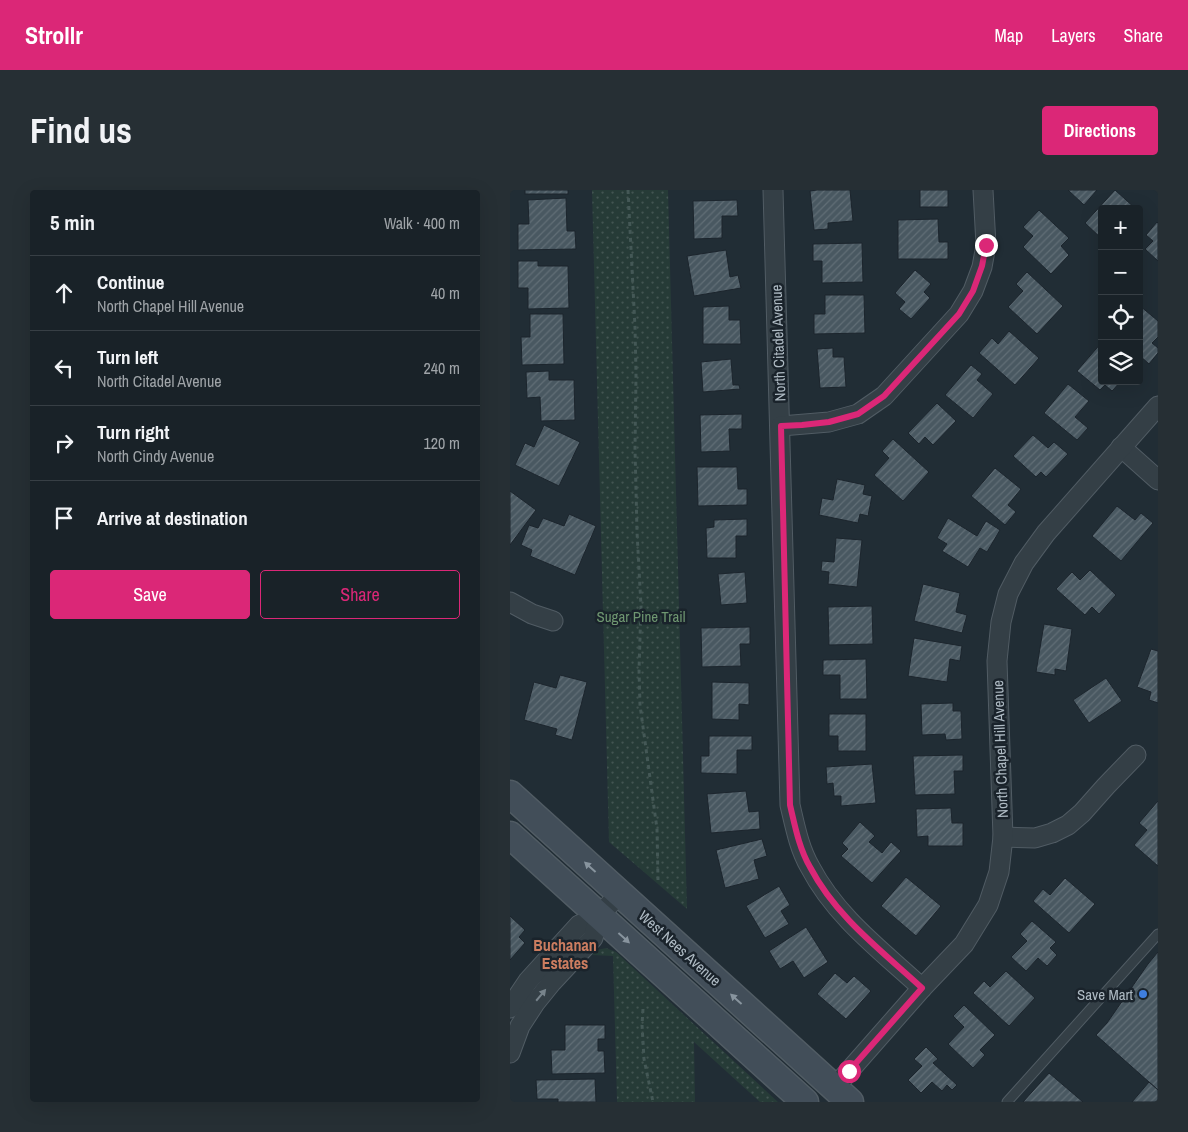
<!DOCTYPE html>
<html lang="en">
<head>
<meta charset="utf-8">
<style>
  :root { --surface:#192228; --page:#262f34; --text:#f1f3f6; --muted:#9fa4a8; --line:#373f45; --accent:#db2777 }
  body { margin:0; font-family:"Archivo Narrow",sans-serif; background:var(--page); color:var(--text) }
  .controls { position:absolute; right:15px; top:15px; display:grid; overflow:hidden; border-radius:5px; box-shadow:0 5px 20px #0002 }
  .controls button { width:45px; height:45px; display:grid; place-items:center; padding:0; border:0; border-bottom:1px solid var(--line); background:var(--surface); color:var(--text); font:25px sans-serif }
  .stop { position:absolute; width:15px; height:15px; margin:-11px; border:4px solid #db2777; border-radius:50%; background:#fff }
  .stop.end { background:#db2777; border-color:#fff; box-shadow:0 1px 5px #0008 }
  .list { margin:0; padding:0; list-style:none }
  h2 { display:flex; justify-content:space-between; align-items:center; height:65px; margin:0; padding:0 20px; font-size:21px }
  h2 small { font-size:16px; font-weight:400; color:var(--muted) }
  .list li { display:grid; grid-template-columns:32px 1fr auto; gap:15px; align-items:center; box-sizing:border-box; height:75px; padding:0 20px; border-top:1px solid var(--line) }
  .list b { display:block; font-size:19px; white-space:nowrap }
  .list p { margin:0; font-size:16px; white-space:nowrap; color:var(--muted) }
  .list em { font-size:16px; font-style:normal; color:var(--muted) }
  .actions { display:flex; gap:10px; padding:15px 20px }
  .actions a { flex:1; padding:11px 0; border:1px solid var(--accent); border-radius:5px; text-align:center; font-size:18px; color:var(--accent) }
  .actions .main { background:var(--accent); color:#fff }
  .icon { flex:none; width:28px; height:28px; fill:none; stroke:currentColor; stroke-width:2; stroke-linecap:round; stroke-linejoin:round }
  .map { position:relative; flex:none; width:648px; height:912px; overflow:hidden; border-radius:5px }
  header { display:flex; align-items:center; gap:30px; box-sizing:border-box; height:70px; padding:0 25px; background:var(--accent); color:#fff }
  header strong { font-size:24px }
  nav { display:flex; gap:28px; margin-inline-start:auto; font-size:18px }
  .intro { display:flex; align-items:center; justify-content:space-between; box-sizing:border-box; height:120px; padding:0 30px }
  h1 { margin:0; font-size:35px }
  .button { padding:12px 22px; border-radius:5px; background:var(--accent); color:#fff; font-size:18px; font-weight:700 }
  main { display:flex; gap:30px; padding:0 30px }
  aside { flex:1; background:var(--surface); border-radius:5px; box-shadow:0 5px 20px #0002 }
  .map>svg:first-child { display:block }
</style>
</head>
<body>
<header>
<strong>Strollr</strong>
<nav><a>Map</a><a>Layers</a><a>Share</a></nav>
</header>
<div class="intro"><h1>Find us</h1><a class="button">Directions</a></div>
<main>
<aside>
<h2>5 min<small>Walk · 400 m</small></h2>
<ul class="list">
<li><svg class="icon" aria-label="ahead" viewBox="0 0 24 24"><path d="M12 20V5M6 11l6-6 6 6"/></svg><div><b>Continue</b><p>North Chapel Hill Avenue</p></div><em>40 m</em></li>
<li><svg class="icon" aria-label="left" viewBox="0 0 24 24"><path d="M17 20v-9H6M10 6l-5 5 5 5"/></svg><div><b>Turn left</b><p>North Citadel Avenue</p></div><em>240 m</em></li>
<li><svg class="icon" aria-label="right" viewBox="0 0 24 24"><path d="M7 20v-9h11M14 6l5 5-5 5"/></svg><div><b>Turn right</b><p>North Cindy Avenue</p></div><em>120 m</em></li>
<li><svg class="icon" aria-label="arrive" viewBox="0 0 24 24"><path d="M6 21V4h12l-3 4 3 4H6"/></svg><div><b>Arrive at destination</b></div></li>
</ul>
<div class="actions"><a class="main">Save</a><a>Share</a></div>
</aside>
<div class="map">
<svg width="648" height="912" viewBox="0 0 648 912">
  <defs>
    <pattern id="grass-dots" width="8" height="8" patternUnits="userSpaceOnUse" patternTransform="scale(1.25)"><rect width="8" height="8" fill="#263b37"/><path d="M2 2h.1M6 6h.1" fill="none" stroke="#435552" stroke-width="1.8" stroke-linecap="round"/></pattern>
    <pattern id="building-hatch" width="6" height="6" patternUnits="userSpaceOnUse" patternTransform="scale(1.25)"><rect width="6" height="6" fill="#495861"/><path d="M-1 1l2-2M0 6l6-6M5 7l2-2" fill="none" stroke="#616e76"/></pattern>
  </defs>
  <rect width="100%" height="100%" fill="#212d35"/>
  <g fill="url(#grass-dots)">
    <path d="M 82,0 L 158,0 L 177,719 L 99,652 Z"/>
    <path d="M 96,758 L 106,762 L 268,912 L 250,912 L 184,852 L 185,912 L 107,912 L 103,766 L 82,765 L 87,760 Z"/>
  </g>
  <g fill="url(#building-hatch)" stroke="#1c252d">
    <rect x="15" y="0" width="43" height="4"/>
    <path d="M 307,0 L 340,0 L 343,31 L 318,33 L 318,39 L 304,40 L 300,1 Z"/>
    <rect x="410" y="0" width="28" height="17"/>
    <path d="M 558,0 L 587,0 L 574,15 Z"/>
    <path d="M 605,0 L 626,19 L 592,19 L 592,49 L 575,33 Z"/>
    <path d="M 56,8 L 57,41 L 65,41 L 66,59 L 8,60 L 8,34 L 19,34 L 18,10 Z"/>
    <path d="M 227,10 L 228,26 L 212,26 L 212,48 L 184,49 L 183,11 Z"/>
    <path d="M 529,20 L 559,48 L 551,56 L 559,65 L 541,84 L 513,57 L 523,46 L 513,37 Z"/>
    <path d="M 428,29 L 429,52 L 438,52 L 438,69 L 388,69 L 388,30 Z"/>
    <path d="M 647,32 L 648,33 L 648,71 L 635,59 L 643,51 L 636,45 Z"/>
    <path d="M 352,53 L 353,92 L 312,93 L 312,71 L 303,71 L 303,54 Z"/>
    <path d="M 216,60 L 220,87 L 228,85 L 231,98 L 184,106 L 177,66 Z"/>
    <path d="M 8,71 L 28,71 L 28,76 L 58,76 L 59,118 L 18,119 L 18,98 L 8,98 Z"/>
    <path d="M 405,80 L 421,94 L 414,102 L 420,108 L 401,129 L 389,119 L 395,112 L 385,103 Z"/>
    <path d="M 517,82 L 553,116 L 527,144 L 498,117 L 513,101 L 506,94 Z"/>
    <path d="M 315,105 L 354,105 L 355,143 L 304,144 L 304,124 L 315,124 Z"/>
    <path d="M 629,115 L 648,131 L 648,147 L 642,153 L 648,158 L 648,163 L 639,174 L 629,165 Z"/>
    <path d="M 219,116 L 219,130 L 230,130 L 231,154 L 193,154 L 193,117 Z"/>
    <path d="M 20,124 L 53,124 L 54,174 L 12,175 L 11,147 L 20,147 Z"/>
    <path d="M 499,141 L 529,168 L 505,195 L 469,163 L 482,148 L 488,154 Z"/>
    <path d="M 592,152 L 592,191 L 611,191 L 602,201 L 595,195 L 590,200 L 567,181 Z"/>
    <path d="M 323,158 L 323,167 L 334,167 L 336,197 L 310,198 L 307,159 Z"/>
    <path d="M 221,169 L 223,195 L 229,195 L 230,199 L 193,202 L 191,172 Z"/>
    <path d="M 461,175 L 472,184 L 467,190 L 483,204 L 463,228 L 435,205 Z"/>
    <path d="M 39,181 L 39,190 L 64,190 L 65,230 L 31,231 L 30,207 L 17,208 L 16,182 Z"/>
    <path d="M 558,194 L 579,211 L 565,227 L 578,238 L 567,250 L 534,223 Z"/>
    <path d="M 427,213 L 446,231 L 423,255 L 415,247 L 409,254 L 398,243 Z"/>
    <path d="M 232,224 L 232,239 L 219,239 L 220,261 L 191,262 L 190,225 Z"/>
    <path d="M 34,235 L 70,252 L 49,296 L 5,275 L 15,253 L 24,257 Z"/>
    <path d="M 523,245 L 538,258 L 544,252 L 558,264 L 536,287 L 531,282 L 526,287 L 503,266 Z"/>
    <path d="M 383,249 L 419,282 L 393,311 L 364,285 L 379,268 L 372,261 Z"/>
    <path d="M 187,277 L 227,277 L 228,299 L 237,299 L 237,315 L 188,316 Z"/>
    <path d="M 485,278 L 511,299 L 498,315 L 506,322 L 495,335 L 461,306 Z"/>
    <path d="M 327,289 L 355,295 L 353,304 L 362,306 L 358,326 L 350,324 L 348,333 L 309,325 L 312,308 L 323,310 Z"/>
    <path d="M 0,301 L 26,320 L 0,355 Z"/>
    <path d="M 607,316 L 625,330 L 631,323 L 643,333 L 611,371 L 582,346 Z"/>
    <path d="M 59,324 L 86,336 L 65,385 L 20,366 L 22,360 L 11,355 L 19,335 L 28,338 L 33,328 L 54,336 Z"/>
    <path d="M 438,328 L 467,346 L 476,331 L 490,340 L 477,362 L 470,358 L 458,377 L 432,361 L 437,354 L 427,348 Z"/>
    <path d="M 237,329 L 237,346 L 226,346 L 226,368 L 197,368 L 196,338 L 204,337 L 204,330 Z"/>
    <path d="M 326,348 L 352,350 L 347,397 L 318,394 L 319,382 L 311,381 L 312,371 L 324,372 Z"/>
    <path d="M 580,380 L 606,405 L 589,424 L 582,417 L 575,425 L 546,399 L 562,382 L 570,390 Z"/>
    <path d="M 235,382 L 237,413 L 211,415 L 208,384 Z"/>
    <path d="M 413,394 L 450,403 L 446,422 L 457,425 L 452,443 L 404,431 Z"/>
    <path d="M 362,416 L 363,454 L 319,455 L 318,417 Z"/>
    <path d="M 534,434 L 562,439 L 556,481 L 545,479 L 545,485 L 526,482 Z"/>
    <path d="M 240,437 L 240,454 L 230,454 L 231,476 L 192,477 L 191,438 Z"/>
    <path d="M 404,448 L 452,456 L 450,471 L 440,469 L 437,492 L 398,486 Z"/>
    <path d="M 641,459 L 648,461 L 648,513 L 639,510 L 641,502 L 627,497 Z"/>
    <path d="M 356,469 L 357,509 L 330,509 L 330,485 L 313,485 L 313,470 Z"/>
    <path d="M 50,485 L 77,492 L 62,550 L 45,545 L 47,539 L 14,530 L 24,492 L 46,498 Z"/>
    <path d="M 596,488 L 612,511 L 579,533 L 563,510 Z"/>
    <path d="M 202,492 L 239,493 L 239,515 L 229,514 L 229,530 L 202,529 Z"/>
    <path d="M 443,513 L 443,521 L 451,521 L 452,549 L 436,550 L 435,544 L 412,545 L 411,514 Z"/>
    <path d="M 319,524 L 356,524 L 356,561 L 328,561 L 328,546 L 319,546 Z"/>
    <path d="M 199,546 L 242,546 L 242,560 L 227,560 L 227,584 L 191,583 L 191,566 L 199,566 Z"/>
    <path d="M 453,565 L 453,581 L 444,581 L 445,604 L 405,605 L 403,566 Z"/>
    <path d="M 362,574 L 366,613 L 331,616 L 331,606 L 324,606 L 323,593 L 317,594 L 316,577 Z"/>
    <path d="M 236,601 L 239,622 L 249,621 L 250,639 L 201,643 L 197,604 Z"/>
    <path d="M 648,611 L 648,676 L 624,655 L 637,640 L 629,633 Z"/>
    <path d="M 441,618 L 442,633 L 453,633 L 453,656 L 418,656 L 418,646 L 407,647 L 406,619 Z"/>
    <path d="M 350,632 L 365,646 L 359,652 L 372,663 L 381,652 L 391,661 L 362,693 L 331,666 L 338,659 L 332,653 Z"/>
    <path d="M 252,649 L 257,666 L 244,670 L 249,689 L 215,698 L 206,660 Z"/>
    <path d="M 396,687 L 431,716 L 406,746 L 371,716 Z"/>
    <path d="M 555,688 L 585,714 L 559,743 L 523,711 L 533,699 L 540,705 Z"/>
    <path d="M 269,696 L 280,715 L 271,721 L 279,734 L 255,748 L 236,716 Z"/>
    <path d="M 0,726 L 15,740 L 9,747 L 15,753 L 0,770 Z"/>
    <path d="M 522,731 L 546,752 L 540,758 L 547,765 L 537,776 L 528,768 L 516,781 L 501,767 L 517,751 L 510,744 Z"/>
    <path d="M 296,737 L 318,772 L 294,788 L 283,771 L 270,779 L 259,761 Z"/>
    <path d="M 648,762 L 648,900 L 586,845 L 597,833 L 638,774 Z"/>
    <path d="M 496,781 L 525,808 L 499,836 L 463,803 L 474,791 L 480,797 Z"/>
    <path d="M 325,783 L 337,793 L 344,786 L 361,801 L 336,829 L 307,804 Z"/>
    <path d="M 454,815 L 485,845 L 470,860 L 475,865 L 463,878 L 438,854 L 454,837 L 443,826 Z"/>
    <path d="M 55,835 L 95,835 L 95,849 L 88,849 L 88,861 L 94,861 L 95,883 L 42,884 L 41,860 L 55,860 Z"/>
    <path d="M 416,857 L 428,869 L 423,873 L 447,895 L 442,900 L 437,895 L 432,901 L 422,892 L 411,903 L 398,890 L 412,876 L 404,869 Z"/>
    <path d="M 539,883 L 573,912 L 513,912 Z"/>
    <path d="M 85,889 L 86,912 L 48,912 L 48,909 L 27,909 L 26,890 Z"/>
    <path d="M 639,892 L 648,900 L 648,912 L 622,912 Z"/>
  </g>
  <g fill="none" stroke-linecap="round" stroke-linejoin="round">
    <g stroke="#515c64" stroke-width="11">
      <path id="service" d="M 497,912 L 648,744"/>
    </g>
    <g stroke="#515c64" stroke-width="21">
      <g id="minor">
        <path d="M 263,0 L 280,615 C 285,636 289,658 300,677 C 326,727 372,761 412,798"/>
        <path d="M 271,236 L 319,232 L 348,224 L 374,206 L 449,124 L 463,101 L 472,77 L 476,55 L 473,0"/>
        <path d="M 611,257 L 648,290"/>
        <path d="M 0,412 L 22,424 L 43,431"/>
        <path d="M 493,647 L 525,648 L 542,643 L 558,635 L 572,623 L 596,596 L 626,565"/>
        <path d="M 0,818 L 18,791 L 69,735 L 89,726 L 109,704"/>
        <path d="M 0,863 L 10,836 L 25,813 L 42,792 L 83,748 L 89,726"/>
        <path d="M 325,897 L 412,798 L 454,754 L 478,715 L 489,682 L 493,647 L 487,471 L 491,432 L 498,404 L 514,373 L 536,343 L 648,216"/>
      </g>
    </g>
    <g stroke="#515c64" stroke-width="29">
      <g id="secondary">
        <path d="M 0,604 L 340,912"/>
        <path d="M 0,645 L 295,912"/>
      </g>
    </g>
    <g stroke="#445856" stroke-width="3" stroke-dasharray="4 4" stroke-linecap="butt">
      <path d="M 118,0 L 125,137 L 126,184 L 125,259 L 127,342 L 131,416 L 129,480 L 130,515 L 147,639 L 148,690"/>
      <path d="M 133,819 L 132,835 L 134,869 L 143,912"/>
    </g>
    <use href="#service" stroke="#343f46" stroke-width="9"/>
    <use href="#minor" stroke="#343f46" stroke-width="19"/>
    <use href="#secondary" stroke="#424e59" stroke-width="26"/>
  </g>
  <defs><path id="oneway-solid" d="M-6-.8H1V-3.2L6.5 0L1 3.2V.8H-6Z" transform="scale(1.25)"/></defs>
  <g fill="#88949e">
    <use href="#oneway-solid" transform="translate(80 677) rotate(-138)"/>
    <use href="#oneway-solid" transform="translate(114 748) rotate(42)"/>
    <use href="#oneway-solid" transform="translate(226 809) rotate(-138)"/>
  </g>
  <use fill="#77838b" href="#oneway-solid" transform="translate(31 805) rotate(-50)"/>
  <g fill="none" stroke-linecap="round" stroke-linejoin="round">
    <path stroke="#db2777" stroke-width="6" d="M 339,881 L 412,798 C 372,761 326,727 300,677 C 289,658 285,636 280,615 L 271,236 L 292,235 L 319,232 L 348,224 L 374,206 L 449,124 L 463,101 L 472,76 L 476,55"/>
  </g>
  <circle fill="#3f7fe0" stroke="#1a232b" stroke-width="2" cx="633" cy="804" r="5"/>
  <g text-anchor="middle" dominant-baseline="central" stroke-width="5" stroke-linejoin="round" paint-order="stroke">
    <g font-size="15" fill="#aebac3" stroke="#1a232b">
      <text transform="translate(268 153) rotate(-92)">North Citadel Avenue</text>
      <text transform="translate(490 559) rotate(-92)">North Chapel Hill Avenue</text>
      <text transform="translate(170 758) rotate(42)">West Nees Avenue</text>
    </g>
    <g font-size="15" fill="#6f9771" stroke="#1a232b">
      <text x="131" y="426">Sugar Pine Trail</text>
    </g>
    <g font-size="15" fill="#aebac3" stroke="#1a232b" text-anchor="end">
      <text x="623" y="804">Save Mart</text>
    </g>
    <g font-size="16" font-weight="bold" fill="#cc7d60" stroke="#1a232b">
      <text x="55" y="755">Buchanan<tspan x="55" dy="18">Estates</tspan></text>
    </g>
  </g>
</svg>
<div class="controls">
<button>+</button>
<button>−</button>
<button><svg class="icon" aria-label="locate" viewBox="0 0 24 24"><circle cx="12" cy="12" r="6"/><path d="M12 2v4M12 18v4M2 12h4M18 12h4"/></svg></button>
<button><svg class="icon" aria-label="layers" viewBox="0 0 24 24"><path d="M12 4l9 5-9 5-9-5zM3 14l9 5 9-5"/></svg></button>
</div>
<div class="stop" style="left:339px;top:881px"></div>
<div class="stop end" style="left:476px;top:55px"></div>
</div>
</main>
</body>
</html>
